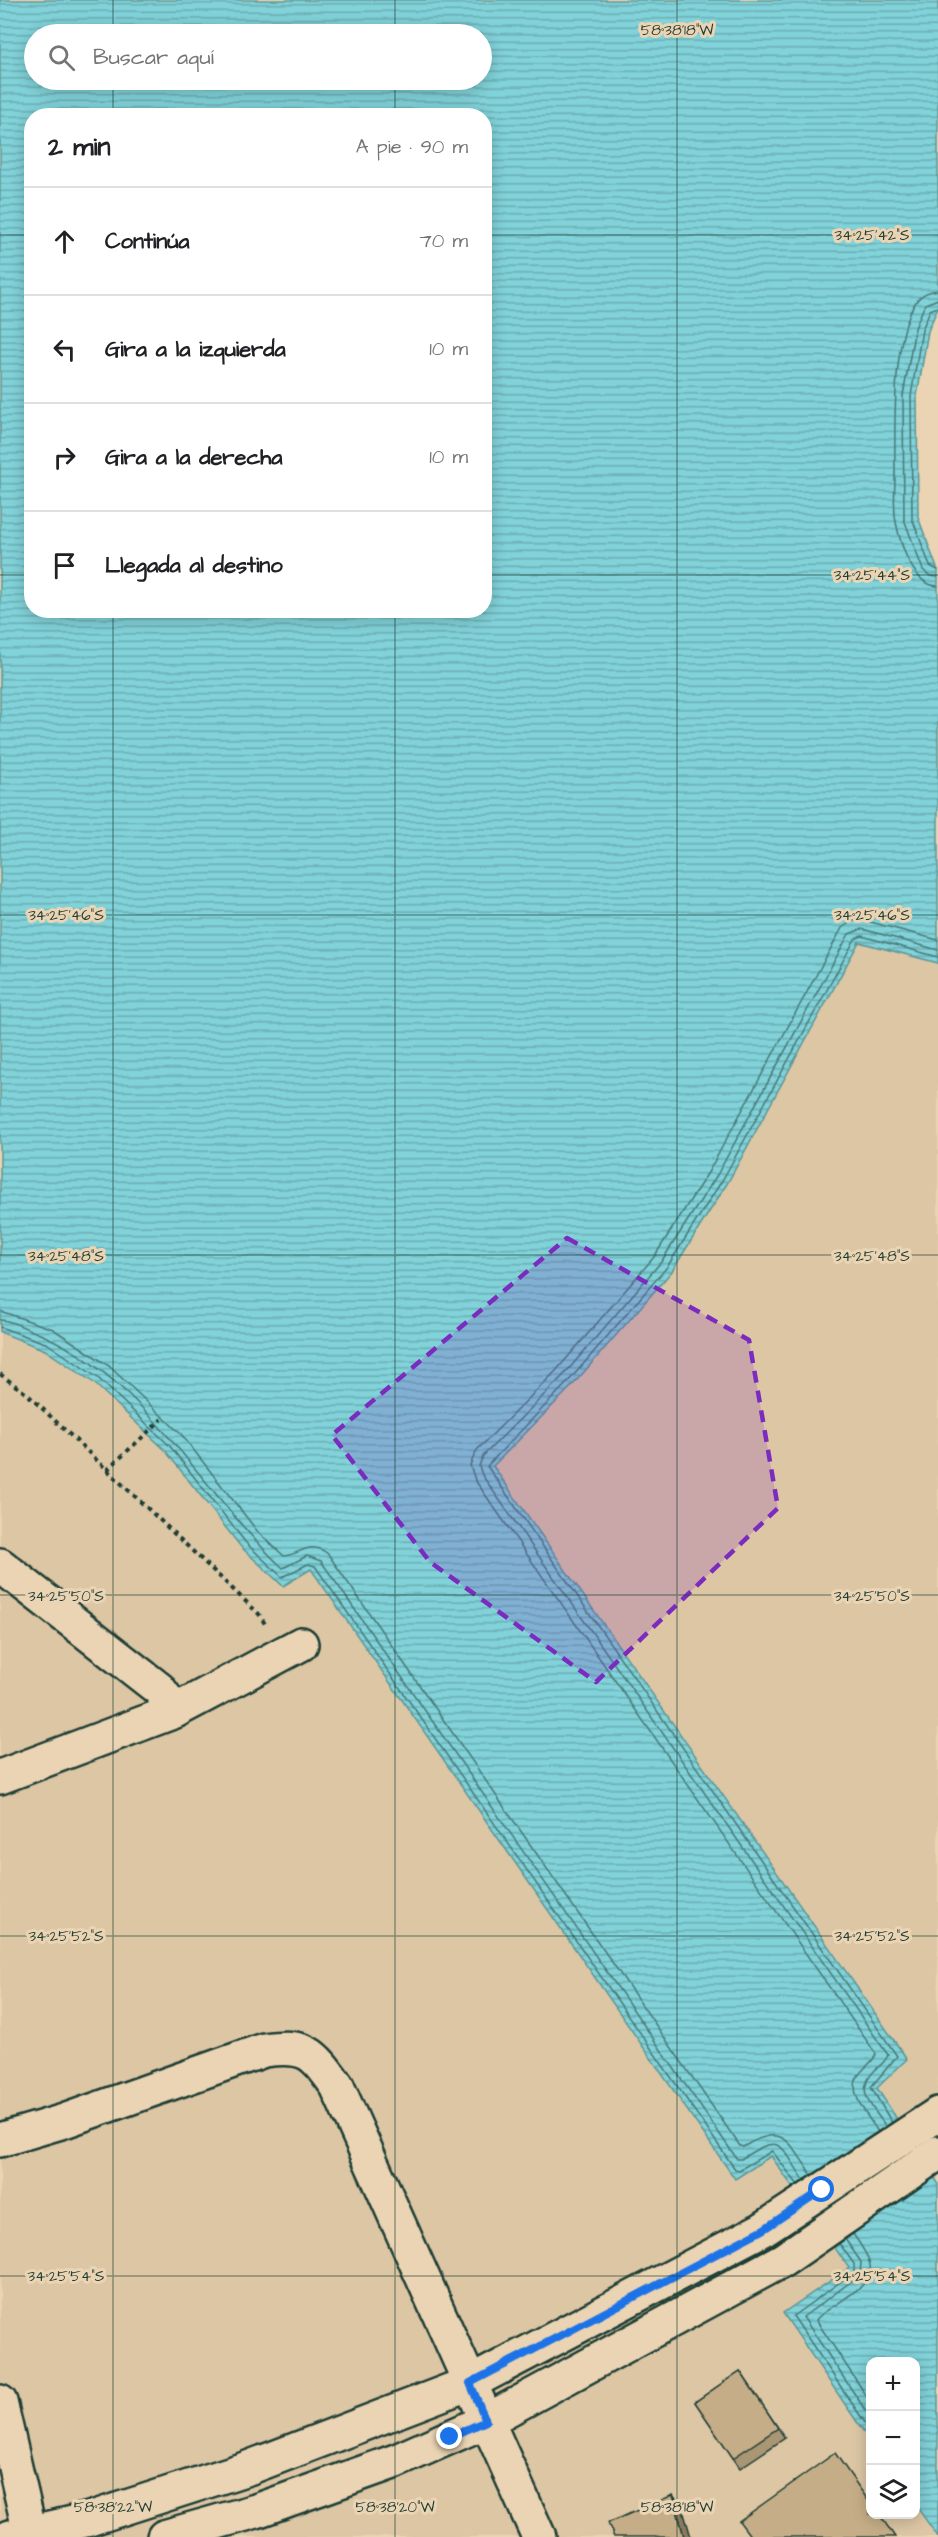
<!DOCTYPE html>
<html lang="es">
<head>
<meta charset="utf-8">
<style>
  :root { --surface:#fff; --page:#f2f2f2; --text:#202124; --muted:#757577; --line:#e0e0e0 }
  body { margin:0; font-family:"Architects Daughter",sans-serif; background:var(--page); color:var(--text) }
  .controls { position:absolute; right:18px; bottom:18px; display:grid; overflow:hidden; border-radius:12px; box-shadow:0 3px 15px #0003 }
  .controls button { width:54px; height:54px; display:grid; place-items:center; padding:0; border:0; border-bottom:2px solid var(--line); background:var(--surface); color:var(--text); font:30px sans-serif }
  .stop { position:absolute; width:18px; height:18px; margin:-14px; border:4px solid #1a73e8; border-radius:50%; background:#fff }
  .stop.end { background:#1a73e8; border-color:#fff; box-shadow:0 2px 6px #0008 }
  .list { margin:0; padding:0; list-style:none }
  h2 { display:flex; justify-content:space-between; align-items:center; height:78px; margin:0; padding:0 24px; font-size:26px }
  h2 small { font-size:20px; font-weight:400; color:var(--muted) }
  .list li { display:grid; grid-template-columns:39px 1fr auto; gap:18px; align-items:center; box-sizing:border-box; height:108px; padding:0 24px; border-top:2px solid var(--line) }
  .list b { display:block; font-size:22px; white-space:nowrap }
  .list em { font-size:20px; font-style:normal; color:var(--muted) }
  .icon { flex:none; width:33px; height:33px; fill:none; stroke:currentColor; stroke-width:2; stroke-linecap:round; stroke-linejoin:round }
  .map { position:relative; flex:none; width:938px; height:2537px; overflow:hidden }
  .search { position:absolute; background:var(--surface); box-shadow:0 3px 15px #0003; left:24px; top:24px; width:468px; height:66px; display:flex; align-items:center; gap:15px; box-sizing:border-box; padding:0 21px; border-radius:33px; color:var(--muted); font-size:22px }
  .panel { position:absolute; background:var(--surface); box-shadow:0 3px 15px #0003; left:24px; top:108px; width:468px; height:510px; border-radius:24px }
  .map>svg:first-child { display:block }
</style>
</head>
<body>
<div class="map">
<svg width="938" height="2537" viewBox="0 0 938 2537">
  <defs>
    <pattern id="water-rules" width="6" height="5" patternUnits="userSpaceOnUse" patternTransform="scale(1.5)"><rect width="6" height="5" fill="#81d2d9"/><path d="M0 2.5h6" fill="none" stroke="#69acb1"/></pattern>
  </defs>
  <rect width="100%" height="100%" fill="#ebd4b3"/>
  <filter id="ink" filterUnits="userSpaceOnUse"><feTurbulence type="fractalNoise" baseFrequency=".0167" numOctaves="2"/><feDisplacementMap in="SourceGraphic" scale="12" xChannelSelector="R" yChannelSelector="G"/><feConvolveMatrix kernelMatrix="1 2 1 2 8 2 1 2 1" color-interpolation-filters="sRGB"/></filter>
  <g filter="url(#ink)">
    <g fill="#dcc6a4">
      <path d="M 859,942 L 938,963 L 938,2183 L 877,2087 L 906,2058 L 493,1466 L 571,1387 L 672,1271 L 728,1182 Z"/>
      <path d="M 0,1332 L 45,1350 L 94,1383 L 164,1449 L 241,1547 L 310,1569 L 735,2179 L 771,2156 L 849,2268 L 783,2313 L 870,2441 L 870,2514 L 916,2514 L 916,2506 L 936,2537 L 0,2537 Z"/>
    </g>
    <path fill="url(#water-rules)" stroke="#5a9697" stroke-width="1.5" fill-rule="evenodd" d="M 0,0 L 938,0 L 938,307 L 928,331 L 917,396 L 918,517 L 938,571 L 938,963 L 859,942 L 728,1182 L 672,1271 L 571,1387 L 493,1466 L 907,2059 L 877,2088 L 938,2183 L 938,2537 L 916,2506 L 916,2362 L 870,2362 L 870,2441 L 783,2313 L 849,2268 L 771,2156 L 735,2179 L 311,1569 L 283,1586 L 241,1547 L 164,1449 L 94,1383 L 45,1350 L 0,1332 ZM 34,34 L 482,34 L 482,80 L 34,80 ZM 32,116 L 484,116 L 484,610 L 32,610 Z"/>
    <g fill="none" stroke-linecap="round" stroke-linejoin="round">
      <g stroke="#467976" stroke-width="1.5">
        <path d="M 938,290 C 930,291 923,293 918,299 C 891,333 895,433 895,476 C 895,490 893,507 896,522 C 900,543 913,586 938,586"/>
        <path d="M 938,299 L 925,304 L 915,328 L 903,396 L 904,519 L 923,570 L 930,576 L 938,577"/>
        <path d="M 938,307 L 930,310 L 922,330 L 911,396 L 912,518 L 930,566 L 938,570"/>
        <path d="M 0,1311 L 53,1329 L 109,1366 L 181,1434 L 258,1532 L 284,1556 C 301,1554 310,1540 328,1554 L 740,2146 L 743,2147 C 785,2121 789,2143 812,2175"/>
        <path d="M 0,1320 C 10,1320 21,1326 30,1330 C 143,1372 199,1490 283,1568 L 307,1556 L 321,1561 L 737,2159 L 741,2159 C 783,2132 779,2144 804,2180"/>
        <path d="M 0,1327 L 48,1344 L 98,1378 L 169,1445 L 246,1543 L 282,1577 L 308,1564 L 315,1566 L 735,2169 L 739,2170 L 772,2151 L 798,2185"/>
        <path d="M 892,2123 L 871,2087 L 897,2056 L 487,1466 L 567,1383 L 667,1267 L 723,1179 L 855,939 L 862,936 L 938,957"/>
        <path d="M 886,2127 C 872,2105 853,2092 876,2069 C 881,2065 886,2061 888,2055 L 482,1475 L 479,1466 L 483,1456 L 561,1378 L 661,1262 L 717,1175 L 849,934 L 862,929 L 938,950"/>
        <path d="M 878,2132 C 868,2115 844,2091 861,2072 C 866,2066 874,2061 876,2054 L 475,1480 L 470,1465 L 477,1450 L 555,1372 L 654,1257 L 709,1171 L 842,928 L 852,921 L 863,920 L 938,940"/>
        <path d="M 853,2234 C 883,2276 873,2279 834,2306 C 828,2310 820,2314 816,2320 L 870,2401"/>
        <path d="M 845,2239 L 861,2262 L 860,2275 L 803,2317 L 870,2417"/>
        <path d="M 839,2243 L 854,2264 L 854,2272 L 793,2316 L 870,2430"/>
      </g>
      <g stroke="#1f3d34" stroke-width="38">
        <g id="minor">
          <path d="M 0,1565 L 159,1689 L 175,1711"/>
          <path d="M 0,1777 L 175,1711 L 301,1644"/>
          <path d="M 0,2140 L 64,2121 L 264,2050 C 307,2044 313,2053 337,2086 L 539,2537"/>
          <path d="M 0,2402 L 31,2537"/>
          <path d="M 10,2537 L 86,2520 L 248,2468 L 470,2383 L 763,2229 L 938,2114"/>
          <path d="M 164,2537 L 256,2511 L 396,2461 L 486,2421 L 783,2260 L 938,2153"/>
        </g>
      </g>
      <g stroke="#1f3d34" stroke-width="4" stroke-dasharray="4.5 4.5" stroke-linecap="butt">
        <path d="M 0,1374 L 28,1395 L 259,1614 L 265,1624"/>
        <path d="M 107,1470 L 162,1419"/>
      </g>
      <use href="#minor" stroke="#ebd4b3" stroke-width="33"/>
    </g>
    <path fill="#a99674" stroke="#1f3d34" stroke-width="1.5" d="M 740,2371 L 785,2438 L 740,2468 L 695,2402 Z"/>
    <path fill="#8a7a5e" stroke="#1f3d34" stroke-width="1.5" d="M 673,2495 L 683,2509 L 691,2537 L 684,2537 Z"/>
    <g fill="#c5ae87" stroke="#1f3d34" stroke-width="1.5">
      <path d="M 740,2371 L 778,2428 L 733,2458 L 695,2402 Z"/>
      <path d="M 835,2453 L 870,2503 L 870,2514 L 879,2514 L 895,2537 L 751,2537 L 739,2521 Z"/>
      <path d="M 673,2495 L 684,2537 L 614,2537 L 608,2523 Z"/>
    </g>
  </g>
  <g fill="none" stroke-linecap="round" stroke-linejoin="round" filter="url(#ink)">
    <path stroke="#1a73e8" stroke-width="8" d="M 450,2437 L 486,2421 L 470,2383 L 764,2229 L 822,2190"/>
  </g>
  <path fill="#7b2cbf" fill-opacity="0.2" stroke="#7b2cbf" stroke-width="4.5" stroke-dasharray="12 8" stroke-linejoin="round" d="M 567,1238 L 749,1340 L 778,1508 L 596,1682 L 430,1562 L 332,1435 Z"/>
  <path fill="none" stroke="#1f3d34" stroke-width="1.5" stroke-opacity="0.45" d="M 113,0 L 113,34M 395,0 L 395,34M 677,0 L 677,2537M 113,80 L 113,116M 395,80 L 395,116M 0,235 L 32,235M 484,235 L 938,235M 0,575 L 32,575M 484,575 L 938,575M 113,610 L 113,2537M 395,610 L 395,2537M 0,915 L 938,915M 0,1255 L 938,1255M 0,1595 L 938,1595M 0,1936 L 938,1936M 0,2276 L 938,2276"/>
  <g font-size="15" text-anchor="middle" fill="#1f3d34" stroke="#ebd4b3" stroke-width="6" stroke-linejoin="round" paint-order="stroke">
    <text x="677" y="35">58°38'18"W</text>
    <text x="872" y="240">34°25'42"S</text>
    <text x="872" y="580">34°25'44"S</text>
    <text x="66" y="920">34°25'46"S</text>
    <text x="872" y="920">34°25'46"S</text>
    <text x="66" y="1261">34°25'48"S</text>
    <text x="872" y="1261">34°25'48"S</text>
    <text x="66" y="1601">34°25'50"S</text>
    <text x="872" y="1601">34°25'50"S</text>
    <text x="66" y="1941">34°25'52"S</text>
    <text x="872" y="1941">34°25'52"S</text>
    <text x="66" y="2281">34°25'54"S</text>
    <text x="872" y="2281">34°25'54"S</text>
    <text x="113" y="2512">58°38'22"W</text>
    <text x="395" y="2512">58°38'20"W</text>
    <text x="677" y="2512">58°38'18"W</text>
  </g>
</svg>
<div class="controls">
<button>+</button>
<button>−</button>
<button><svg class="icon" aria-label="layers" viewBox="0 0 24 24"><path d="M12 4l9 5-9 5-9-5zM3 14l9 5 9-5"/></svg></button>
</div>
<div class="stop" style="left:822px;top:2190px"></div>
<div class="stop end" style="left:450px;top:2437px"></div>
<div class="search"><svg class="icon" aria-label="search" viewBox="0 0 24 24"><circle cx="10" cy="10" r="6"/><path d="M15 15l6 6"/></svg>Buscar aquí</div>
<section class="panel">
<h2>2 min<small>A pie · 90 m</small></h2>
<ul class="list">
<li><svg class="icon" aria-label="ahead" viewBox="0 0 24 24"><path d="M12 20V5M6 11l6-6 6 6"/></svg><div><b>Continúa</b></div><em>70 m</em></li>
<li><svg class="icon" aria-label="left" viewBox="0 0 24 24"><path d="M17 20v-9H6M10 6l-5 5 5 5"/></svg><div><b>Gira a la izquierda</b></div><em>10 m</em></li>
<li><svg class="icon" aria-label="right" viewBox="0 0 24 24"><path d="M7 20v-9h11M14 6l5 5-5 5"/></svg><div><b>Gira a la derecha</b></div><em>10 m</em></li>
<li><svg class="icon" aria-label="arrive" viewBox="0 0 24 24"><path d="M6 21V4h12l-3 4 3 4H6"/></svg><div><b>Llegada al destino</b></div></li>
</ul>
</section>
</div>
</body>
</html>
